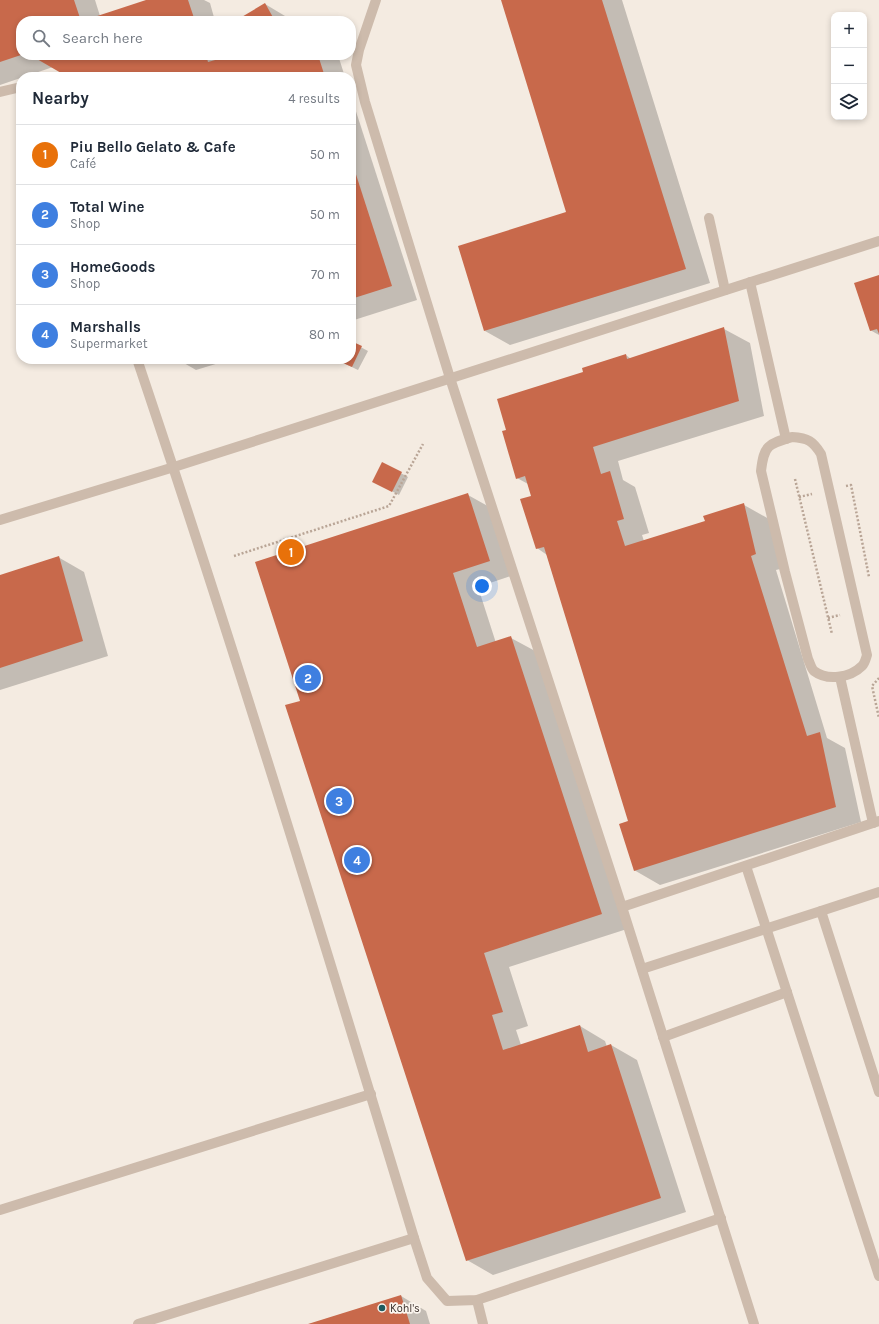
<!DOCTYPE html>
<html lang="en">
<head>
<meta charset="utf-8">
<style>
  :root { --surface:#fff; --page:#f6f6f7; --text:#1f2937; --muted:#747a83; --line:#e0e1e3; --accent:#d93025 }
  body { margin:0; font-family:Karla,sans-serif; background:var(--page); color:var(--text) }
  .controls { position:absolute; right:12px; top:12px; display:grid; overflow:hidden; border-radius:8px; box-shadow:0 2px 6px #0003 }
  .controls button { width:36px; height:36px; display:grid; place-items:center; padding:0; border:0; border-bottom:1px solid var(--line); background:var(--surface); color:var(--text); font:20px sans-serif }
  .you { position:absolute; left:482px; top:586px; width:14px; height:14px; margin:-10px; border:3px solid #fff; border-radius:50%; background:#1a73e8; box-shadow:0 0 0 6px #1a73e833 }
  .badge { display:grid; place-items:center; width:26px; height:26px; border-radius:50%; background:var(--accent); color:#fff; font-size:13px; font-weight:700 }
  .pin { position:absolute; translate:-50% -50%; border:2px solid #fff; box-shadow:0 1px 4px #0006 }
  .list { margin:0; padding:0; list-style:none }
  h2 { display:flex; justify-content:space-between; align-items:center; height:52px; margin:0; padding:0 16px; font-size:17px }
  h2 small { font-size:13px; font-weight:400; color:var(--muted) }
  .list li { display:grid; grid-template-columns:26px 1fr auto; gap:12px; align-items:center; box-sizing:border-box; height:60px; padding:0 16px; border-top:1px solid var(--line) }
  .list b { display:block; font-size:15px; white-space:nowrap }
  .list p { margin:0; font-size:13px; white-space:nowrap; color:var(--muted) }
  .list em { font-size:13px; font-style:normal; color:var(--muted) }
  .icon { flex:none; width:22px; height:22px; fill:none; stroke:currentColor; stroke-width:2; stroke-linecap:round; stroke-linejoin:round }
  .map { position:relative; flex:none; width:879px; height:1324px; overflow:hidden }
  .search { position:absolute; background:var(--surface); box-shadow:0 2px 6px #0003; left:16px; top:16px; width:340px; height:44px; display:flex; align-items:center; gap:10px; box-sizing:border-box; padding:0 14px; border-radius:16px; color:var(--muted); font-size:15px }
  .panel { position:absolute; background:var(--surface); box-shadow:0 2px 6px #0003; left:16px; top:72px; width:340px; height:292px; border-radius:16px }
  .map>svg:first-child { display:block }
</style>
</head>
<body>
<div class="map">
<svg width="879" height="1324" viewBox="0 0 879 1324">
  <rect width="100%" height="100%" fill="#f4ebe1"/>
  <g fill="#0003">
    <path d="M 0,0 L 95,0 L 100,16 L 149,0 L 204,0 L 210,3 L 215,21 L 21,21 L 21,55 L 338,55 L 345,77 L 70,77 L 53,67 L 0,85 Z"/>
    <path d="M 502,0 L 622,0 L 710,283 L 510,345 L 485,331 L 568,213 Z"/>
    <path d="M 265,4 L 290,19 L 291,21 L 237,21 Z"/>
    <path d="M 305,18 L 311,21 L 294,21 Z"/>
    <path d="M 351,96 L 417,300 L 351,321 Z"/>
    <path d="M 879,276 L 879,335 L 870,330 Z"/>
    <path d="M 724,329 L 750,343 L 764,416 L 618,461 L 623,480 L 635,487 L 649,533 L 642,535 L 644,541 L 706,522 L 744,505 L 769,519 L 780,569 L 776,570 L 827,738 L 845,748 L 861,822 L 660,885 L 634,870 L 630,822 L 547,555 L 537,548 L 532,496 L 528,484 L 517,478 L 508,430 L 584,373 L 626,355 L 631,359 Z"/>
    <path d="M 351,342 L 368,351 L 358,370 L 335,359 L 351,359 Z"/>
    <path d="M 177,359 L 232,359 L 196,370 Z"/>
    <path d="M 382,463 L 408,477 L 399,495 L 380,485 Z"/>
    <path d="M 468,495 L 493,509 L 514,575 L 478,587 L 496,643 L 511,638 L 537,652 L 627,929 L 509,967 L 528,1026 L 516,1030 L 521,1045 L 580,1026 L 605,1041 L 607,1047 L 611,1045 L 637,1060 L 686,1212 L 493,1275 L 467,1260 L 301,701 Z"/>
    <path d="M 58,557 L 84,572 L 108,656 L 0,690 L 0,576 Z"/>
    <path d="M 401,1296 L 426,1311 L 430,1324 L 310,1324 Z"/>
  </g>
  <g fill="#c8694b">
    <path d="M 0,0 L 74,0 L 81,21 L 21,21 L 21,55 L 0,62 Z"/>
    <path d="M 146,0 L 188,0 L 195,21 L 82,21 Z"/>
    <path d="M 501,0 L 602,0 L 686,269 L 484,331 L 458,246 L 566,212 Z"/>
    <path d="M 265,3 L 275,21 L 235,21 Z"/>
    <path d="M 30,55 L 206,55 L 208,62 L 226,57 L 225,55 L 318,55 L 325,77 L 68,77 Z"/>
    <path d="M 351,159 L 392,286 L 351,299 Z"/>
    <path d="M 879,275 L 879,334 L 877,329 L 870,331 L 854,283 Z"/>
    <path d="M 724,327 L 739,401 L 593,447 L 601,474 L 610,471 L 624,519 L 617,521 L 625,546 L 705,521 L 703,516 L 744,503 L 756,554 L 751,556 L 807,736 L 820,732 L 836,807 L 634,871 L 619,824 L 628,821 L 544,547 L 536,549 L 520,499 L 531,496 L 525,476 L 516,479 L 502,431 L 506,430 L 497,399 L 583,372 L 582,368 L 626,354 L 627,359 Z"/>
    <path d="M 351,341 L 362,346 L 352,367 L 334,359 L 351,359 Z"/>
    <path d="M 382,462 L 402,472 L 392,492 L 372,482 Z"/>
    <path d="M 468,493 L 490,561 L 453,573 L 477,647 L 511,636 L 602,914 L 484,953 L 503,1012 L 492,1015 L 503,1050 L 580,1025 L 588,1052 L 611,1044 L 661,1198 L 466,1261 L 285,705 L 300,701 L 255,562 Z"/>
    <path d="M 59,556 L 83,641 L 0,668 L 0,575 Z"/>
    <path d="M 401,1295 L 410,1324 L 308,1324 Z"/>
  </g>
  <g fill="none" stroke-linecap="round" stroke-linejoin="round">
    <g stroke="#b9a596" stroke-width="2.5" stroke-dasharray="2 2" stroke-linecap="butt">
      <path d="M 795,479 L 832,634"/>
      <path d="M 846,486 L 851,485 L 869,577"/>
      <path d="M 799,497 L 812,494"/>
      <path d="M 234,556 L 389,506 L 423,444"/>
      <path d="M 828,618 L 840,615"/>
      <path d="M 879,678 L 872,686 L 879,718"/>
    </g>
    <g stroke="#cdbbac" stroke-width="10">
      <path d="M 376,0 L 359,50 L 356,65 L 365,102 L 450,378 L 622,907 L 754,1324"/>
      <path d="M 0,92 L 21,87"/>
      <path d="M 709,218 L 725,290"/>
      <path d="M 750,282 L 786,439"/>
      <path d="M 137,359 C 235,650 325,944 414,1238 L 427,1278 L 447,1301 L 477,1300 L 721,1218"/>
      <path d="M 792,437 C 808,438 813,441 821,454 L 867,655 C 866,658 865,663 862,666 C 850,678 827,681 814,671 C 811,668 810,663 808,659 L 785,572 L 761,471 C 764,445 768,444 792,437 Z"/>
      <path d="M 0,520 L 174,467 L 879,241"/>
      <path d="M 840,677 L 873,823"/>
      <path d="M 746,866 L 879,1276"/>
      <path d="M 622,907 L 879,821"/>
      <path d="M 821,911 L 879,892"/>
      <path d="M 642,969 L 821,911 L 879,1092"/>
      <path d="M 663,1037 L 787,992"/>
      <path d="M 0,1210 L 371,1094"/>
      <path d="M 477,1300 L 483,1324"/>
      <path d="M 138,1324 L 414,1238"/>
    </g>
  </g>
  <circle fill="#1f5a5e" stroke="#fbf5ee" stroke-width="1.5" cx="382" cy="1308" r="4"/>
  <g text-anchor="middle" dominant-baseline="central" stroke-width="3.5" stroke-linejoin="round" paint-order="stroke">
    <g font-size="11" fill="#3b302b" stroke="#fbf5ee" text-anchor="start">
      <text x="390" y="1308">Kohl's</text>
    </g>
  </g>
</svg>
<div class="controls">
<button>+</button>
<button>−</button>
<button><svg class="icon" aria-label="layers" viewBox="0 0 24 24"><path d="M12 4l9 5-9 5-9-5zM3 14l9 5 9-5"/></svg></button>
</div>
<div class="you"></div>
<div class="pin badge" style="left:291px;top:552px;background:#e8710a">1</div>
<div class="pin badge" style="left:308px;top:678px;background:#3f7fe0">2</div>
<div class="pin badge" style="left:339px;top:801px;background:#3f7fe0">3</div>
<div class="pin badge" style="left:357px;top:860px;background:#3f7fe0">4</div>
<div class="search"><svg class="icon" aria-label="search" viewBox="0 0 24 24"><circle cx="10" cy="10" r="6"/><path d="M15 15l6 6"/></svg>Search here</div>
<section class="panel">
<h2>Nearby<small>4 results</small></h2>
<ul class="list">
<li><span class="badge" style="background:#e8710a">1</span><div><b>Piu Bello Gelato &amp; Cafe</b><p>Café</p></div><em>50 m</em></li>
<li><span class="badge" style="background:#3f7fe0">2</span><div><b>Total Wine</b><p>Shop</p></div><em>50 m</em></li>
<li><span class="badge" style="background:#3f7fe0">3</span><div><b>HomeGoods</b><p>Shop</p></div><em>70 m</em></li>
<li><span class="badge" style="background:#3f7fe0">4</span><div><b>Marshalls</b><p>Supermarket</p></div><em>80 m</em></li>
</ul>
</section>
</div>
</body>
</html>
